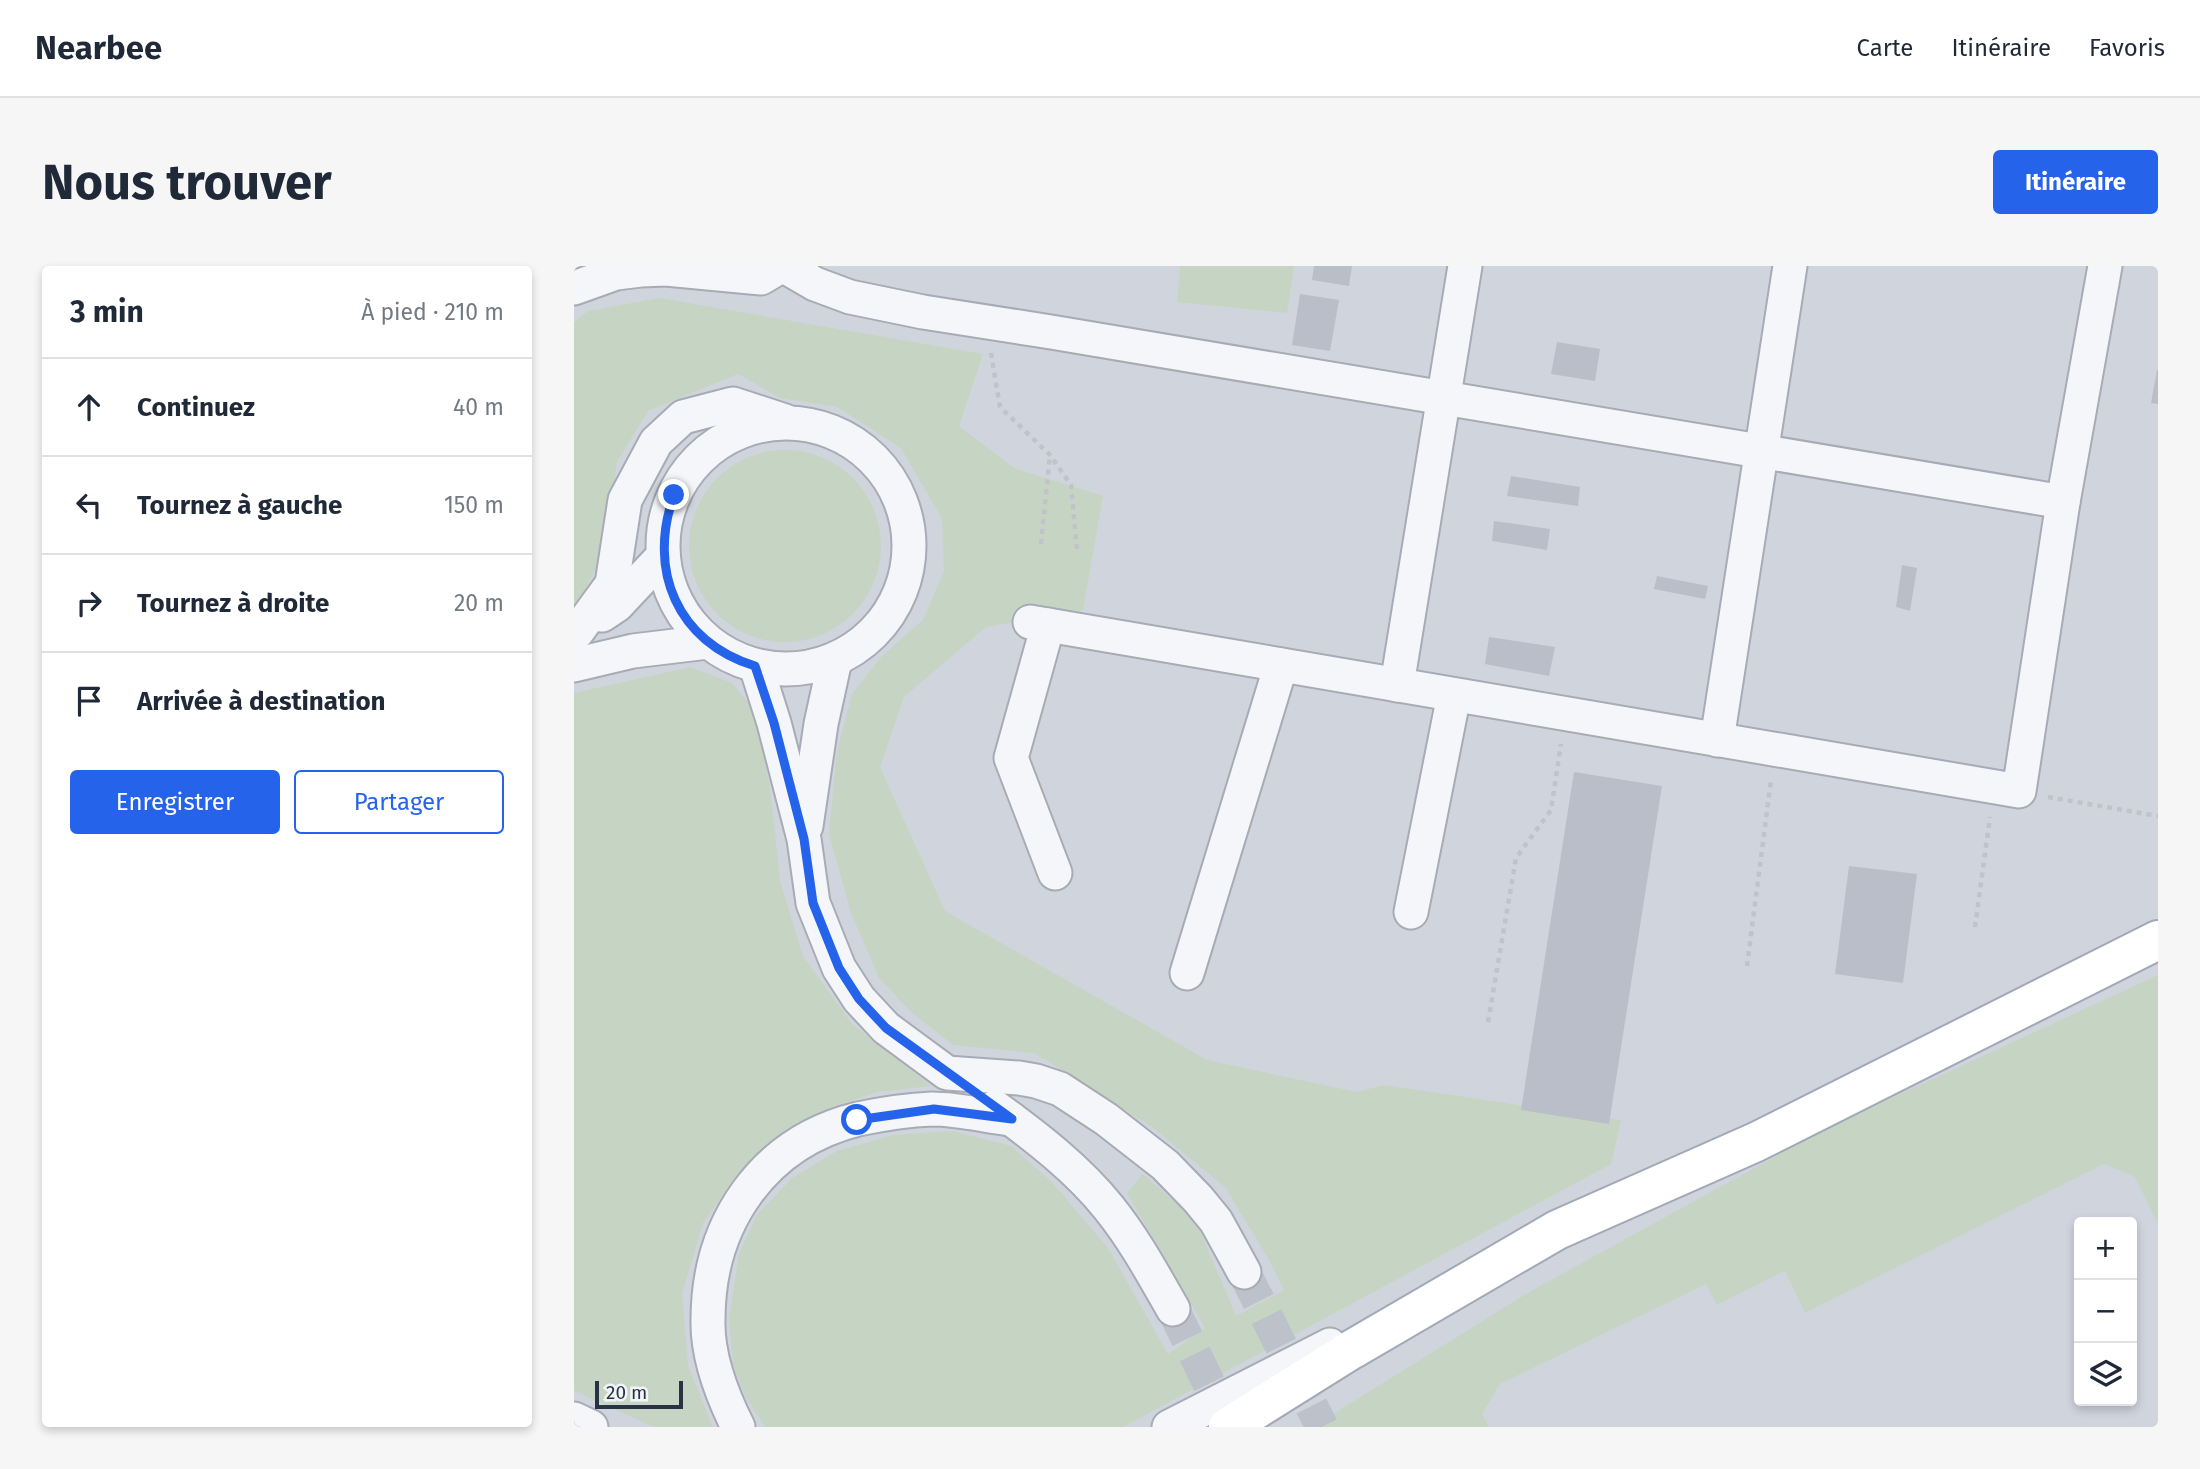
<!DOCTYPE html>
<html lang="fr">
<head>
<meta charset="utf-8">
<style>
  :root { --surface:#fff; --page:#f6f6f7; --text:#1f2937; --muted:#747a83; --line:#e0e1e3; --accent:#2563eb }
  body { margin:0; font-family:"Fira Sans",sans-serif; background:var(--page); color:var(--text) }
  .controls { position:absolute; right:21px; bottom:21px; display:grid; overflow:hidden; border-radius:7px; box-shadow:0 4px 10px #0003 }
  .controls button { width:63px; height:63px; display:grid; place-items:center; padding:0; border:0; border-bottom:2px solid var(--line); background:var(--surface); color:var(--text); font:35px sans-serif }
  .scale { position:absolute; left:21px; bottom:18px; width:88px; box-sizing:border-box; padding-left:7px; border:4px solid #293144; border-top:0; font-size:19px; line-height:24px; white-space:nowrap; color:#293144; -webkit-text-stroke:5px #f2f4f8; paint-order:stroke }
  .stop { position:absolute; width:21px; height:21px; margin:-16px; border:5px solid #2563eb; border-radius:50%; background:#fff }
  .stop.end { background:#2563eb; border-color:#fff; box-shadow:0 2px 7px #0008 }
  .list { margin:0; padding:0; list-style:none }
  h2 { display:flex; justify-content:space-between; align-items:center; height:91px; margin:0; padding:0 28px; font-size:30px }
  h2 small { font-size:23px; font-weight:400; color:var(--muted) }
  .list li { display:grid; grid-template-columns:46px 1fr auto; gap:21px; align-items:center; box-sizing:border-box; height:98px; padding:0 28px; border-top:2px solid var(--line) }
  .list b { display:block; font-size:26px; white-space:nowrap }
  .list em { font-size:23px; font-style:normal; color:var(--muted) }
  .actions { display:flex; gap:14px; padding:21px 28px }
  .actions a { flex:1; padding:16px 0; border:2px solid var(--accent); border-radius:7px; text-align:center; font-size:24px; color:var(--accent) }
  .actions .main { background:var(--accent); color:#fff }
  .icon { flex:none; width:38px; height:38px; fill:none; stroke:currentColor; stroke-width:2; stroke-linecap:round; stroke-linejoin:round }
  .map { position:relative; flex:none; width:1584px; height:1161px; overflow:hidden; border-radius:7px }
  header { display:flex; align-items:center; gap:42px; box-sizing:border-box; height:98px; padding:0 35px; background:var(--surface); border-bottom:2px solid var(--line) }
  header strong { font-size:33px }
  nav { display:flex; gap:38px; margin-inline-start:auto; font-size:24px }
  .intro { display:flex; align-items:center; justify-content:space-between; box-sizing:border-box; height:168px; padding:0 42px }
  h1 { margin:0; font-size:49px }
  .button { padding:18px 32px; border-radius:7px; background:var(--accent); color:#fff; font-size:24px; font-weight:700 }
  main { display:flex; gap:42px; padding:0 42px }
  aside { flex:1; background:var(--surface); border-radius:7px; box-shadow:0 4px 10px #0003 }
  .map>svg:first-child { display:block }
</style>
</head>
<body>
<header>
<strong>Nearbee</strong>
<nav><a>Carte</a><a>Itinéraire</a><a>Favoris</a></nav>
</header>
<div class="intro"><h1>Nous trouver</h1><a class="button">Itinéraire</a></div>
<main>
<aside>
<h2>3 min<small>À pied · 210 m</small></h2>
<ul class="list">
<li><svg class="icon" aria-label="ahead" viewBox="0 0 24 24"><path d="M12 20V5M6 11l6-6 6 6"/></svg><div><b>Continuez</b></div><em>40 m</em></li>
<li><svg class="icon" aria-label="left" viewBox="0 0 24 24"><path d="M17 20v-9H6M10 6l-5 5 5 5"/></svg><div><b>Tournez à gauche</b></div><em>150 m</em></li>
<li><svg class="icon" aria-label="right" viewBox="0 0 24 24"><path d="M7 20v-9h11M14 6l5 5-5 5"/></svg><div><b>Tournez à droite</b></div><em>20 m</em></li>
<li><svg class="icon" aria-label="arrive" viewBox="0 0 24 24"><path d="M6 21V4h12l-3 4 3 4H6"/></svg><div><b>Arrivée à destination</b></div></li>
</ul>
<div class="actions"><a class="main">Enregistrer</a><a>Partager</a></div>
</aside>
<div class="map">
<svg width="1584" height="1161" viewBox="0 0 1584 1161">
  <rect width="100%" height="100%" fill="#e2e5eb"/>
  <path fill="#d0d4dd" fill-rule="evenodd" d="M 0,0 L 1584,0 L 1584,1161 L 0,1161 ZM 1505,956 L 1558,956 L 1558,1135 L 1505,1135 Z"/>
  <g fill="#c6d5c3">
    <path d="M 606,0 L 720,0 L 713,47 L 603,36 Z"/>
    <path d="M 86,32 L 409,88 L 385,160 L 440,202 L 529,230 L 509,344 L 412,361 L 330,431 L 306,501 L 371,645 L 633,794 L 783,826 L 810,819 L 1047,854 L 1037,898 L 549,1161 L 191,1161 L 170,1128 L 159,1099 L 155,1052 L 165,988 L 182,950 L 218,912 L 263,885 L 319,869 L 379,865 L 437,880 L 477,915 L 534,982 L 594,1088 L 631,1062 L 553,927 L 569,908 L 622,955 L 662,1050 L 710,1024 L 695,994 L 651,921 L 578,861 L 460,787 L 379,779 L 336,745 L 305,712 L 277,647 L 255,568 L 263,485 L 278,428 L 308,390 L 349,354 L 370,305 L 368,253 L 327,182 L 263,141 L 206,132 L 164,108 L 74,145 L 43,196 L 32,280 L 6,335 L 0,340 L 0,56 L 14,45 Z"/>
    <circle cx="211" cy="280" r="96"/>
    <path d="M 117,401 L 158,417 L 174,436 L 187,474 L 197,529 L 206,615 L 229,690 L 278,758 L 357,820 L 304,826 L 260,840 L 213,863 L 165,906 L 129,957 L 108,1028 L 114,1100 L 139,1161 L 80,1161 L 0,1125 L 0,427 Z"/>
    <path d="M 1584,709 L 1584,958 L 1561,911 L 1530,898 L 1231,1047 L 1211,1005 L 1143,1039 L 1132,1018 L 926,1118 L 908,1148 L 915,1161 L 738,1161 L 957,1025 L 1255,861 Z"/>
  </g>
  <g fill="#b9bec9">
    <path d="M 740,0 L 778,0 L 775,20 L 738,14 Z"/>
    <path d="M 726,28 L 765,34 L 756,85 L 718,79 Z"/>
    <path d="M 983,76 L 1026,83 L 1021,115 L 977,108 Z"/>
    <path d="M 1583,104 L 1584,104 L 1584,138 L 1577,137 Z"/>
    <path d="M 937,210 L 1006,221 L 1004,240 L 933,230 Z"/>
    <path d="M 920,255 L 976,263 L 973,284 L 918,275 Z"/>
    <path d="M 1328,299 L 1343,302 L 1336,345 L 1322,341 Z"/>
    <path d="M 1083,310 L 1134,320 L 1131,333 L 1080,323 Z"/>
    <path d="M 915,371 L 981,381 L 975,410 L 911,398 Z"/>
    <path d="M 1000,506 L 1088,520 L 1035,858 L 947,844 Z"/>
    <path d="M 1275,600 L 1343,608 L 1329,717 L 1261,708 Z"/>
  </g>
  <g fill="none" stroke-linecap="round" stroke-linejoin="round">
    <g stroke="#bdc1ca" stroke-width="33" stroke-dasharray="33 17" stroke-linecap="butt">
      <path d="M 670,1006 L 748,1161"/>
      <path d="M 599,1043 L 656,1161"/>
    </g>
    <g stroke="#a7abb6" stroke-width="37">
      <g id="minor">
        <path d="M 210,0 L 241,18 L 276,31 L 349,46 L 477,66 L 1489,236"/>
        <path d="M 0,22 L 42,7 L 67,4 L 92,3 L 187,12 L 207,0"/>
        <circle cx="212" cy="280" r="123"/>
        <path d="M 28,349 L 43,339 L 89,290"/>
        <path d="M 456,356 L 1445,525 L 1489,236 L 1531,0"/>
        <path d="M 474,359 L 437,492 L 481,607"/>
        <path d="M 3,366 L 38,318 L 51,234 L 82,176 L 109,151 L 159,138 L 211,155"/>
        <path d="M 0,399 L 59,385 L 134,376"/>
        <path d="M 182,400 L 200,457 L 230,573 L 239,637 L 265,702 L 285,733 L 312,762 L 373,807 L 445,812 L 462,815 L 486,823 L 532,853 L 591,899 L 624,933 L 642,955 L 670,1006"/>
        <path d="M 823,419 L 891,0"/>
        <path d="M 1143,474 L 1216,0"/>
        <path d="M 232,560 L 247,458 L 261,394"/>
        <path d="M 837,646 L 880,429"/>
        <path d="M 613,707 L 707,399"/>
        <path d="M 421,841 C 461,870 504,903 535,942 C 560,973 579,1008 599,1043"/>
        <path d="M 0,1153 L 17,1161"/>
        <path d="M 164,1161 C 148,1129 133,1091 134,1054 C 134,958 188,877 284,853 C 308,848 334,844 358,843 C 384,843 412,850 437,853"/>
        <path d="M 595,1161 L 756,1079"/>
      </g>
    </g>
    <g stroke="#a1a8b7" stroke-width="42">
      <path id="major" d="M 654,1161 L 777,1084 L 983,964 L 1182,876 L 1584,674"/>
    </g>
    <g stroke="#c0c3ca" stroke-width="4.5" stroke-dasharray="5 5" stroke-linecap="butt">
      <path d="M 417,87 L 426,141 L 476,189 L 497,219 L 503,285"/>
      <path d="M 467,278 L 476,189"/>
      <path d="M 1474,531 L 1584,550"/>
      <path d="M 1401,661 L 1416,551"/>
      <path d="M 1173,700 L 1197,514"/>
      <path d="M 914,756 L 942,592 L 977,544 L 987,478"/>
    </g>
    <use href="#minor" stroke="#f5f6f9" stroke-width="33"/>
    <use href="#major" stroke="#fff" stroke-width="38"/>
  </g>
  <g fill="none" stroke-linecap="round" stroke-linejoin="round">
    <path stroke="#2563eb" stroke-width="9" d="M 100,229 C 73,304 103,376 181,400 L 200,457 L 230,573 L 239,637 L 265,702 L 285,733 L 312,762 L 438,853 L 360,843 L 283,854"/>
  </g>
</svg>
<div class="controls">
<button>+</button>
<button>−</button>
<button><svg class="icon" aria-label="layers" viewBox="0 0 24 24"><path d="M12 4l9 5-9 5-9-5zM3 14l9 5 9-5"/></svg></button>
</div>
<div class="scale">20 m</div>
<div class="stop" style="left:283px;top:854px"></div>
<div class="stop end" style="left:100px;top:229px"></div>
</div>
</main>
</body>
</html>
